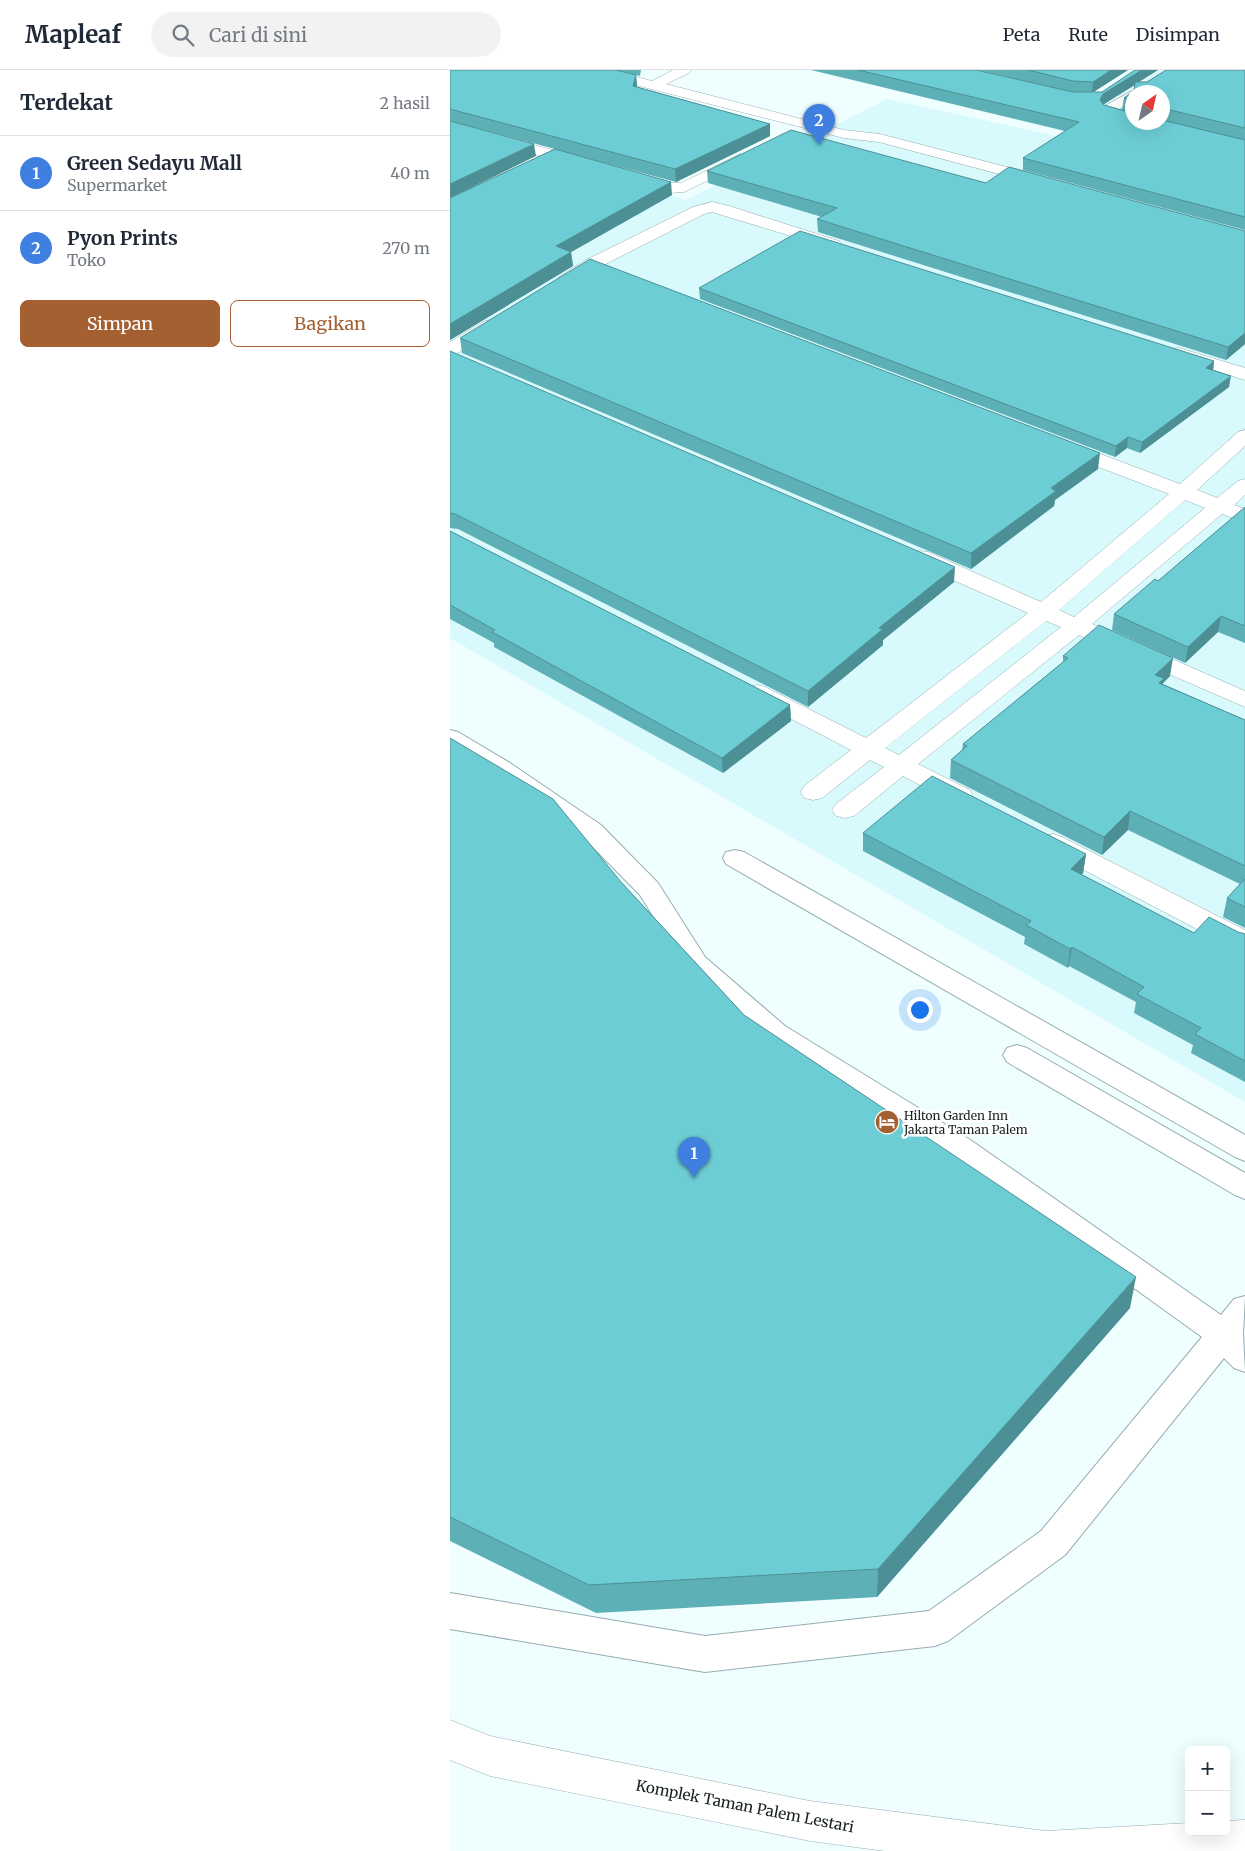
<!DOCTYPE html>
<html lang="id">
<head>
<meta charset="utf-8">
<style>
  :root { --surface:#fff; --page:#f2f2f3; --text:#1f2937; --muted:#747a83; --line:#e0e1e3; --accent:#a56032 }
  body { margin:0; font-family:Merriweather,serif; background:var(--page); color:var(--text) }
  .controls { position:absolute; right:15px; bottom:15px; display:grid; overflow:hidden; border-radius:8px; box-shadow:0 5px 20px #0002 }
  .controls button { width:45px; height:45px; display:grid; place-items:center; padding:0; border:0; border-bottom:1px solid var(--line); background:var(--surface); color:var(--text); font:25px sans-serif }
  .compass { position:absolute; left:675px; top:15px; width:45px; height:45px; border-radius:50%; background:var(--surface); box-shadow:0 5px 20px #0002; rotate:34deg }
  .you { position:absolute; left:469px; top:939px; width:18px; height:18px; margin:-12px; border:4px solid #fff; border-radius:50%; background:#1a73e8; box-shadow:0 0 0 8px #1a73e833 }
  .badge { display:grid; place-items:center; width:32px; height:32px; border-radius:50%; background:var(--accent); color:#fff; font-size:16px; font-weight:700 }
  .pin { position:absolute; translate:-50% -41px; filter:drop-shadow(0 1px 2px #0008) }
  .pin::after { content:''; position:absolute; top:26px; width:18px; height:15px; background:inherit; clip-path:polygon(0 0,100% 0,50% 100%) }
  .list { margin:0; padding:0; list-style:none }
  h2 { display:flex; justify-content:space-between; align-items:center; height:65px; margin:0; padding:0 20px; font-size:21px }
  h2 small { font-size:16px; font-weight:400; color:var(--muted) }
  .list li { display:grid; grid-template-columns:32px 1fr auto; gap:15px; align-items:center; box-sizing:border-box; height:75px; padding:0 20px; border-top:1px solid var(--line) }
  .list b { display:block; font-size:19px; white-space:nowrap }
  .list p { margin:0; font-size:16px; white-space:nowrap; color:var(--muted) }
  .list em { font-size:16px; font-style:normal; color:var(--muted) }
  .actions { display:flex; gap:10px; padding:15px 20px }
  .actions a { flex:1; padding:11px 0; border:1px solid var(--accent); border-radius:8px; text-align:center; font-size:18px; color:var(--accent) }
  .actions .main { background:var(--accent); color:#fff }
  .icon { flex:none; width:28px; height:28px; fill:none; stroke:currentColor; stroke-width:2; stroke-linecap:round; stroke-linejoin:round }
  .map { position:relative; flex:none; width:795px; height:1781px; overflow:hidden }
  header { display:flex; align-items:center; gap:30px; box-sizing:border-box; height:70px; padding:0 25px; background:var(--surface); border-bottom:1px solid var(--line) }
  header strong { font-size:24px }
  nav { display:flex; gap:28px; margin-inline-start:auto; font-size:18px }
  .search { width:350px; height:45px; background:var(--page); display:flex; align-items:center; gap:12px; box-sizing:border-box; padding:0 18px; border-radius:28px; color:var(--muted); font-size:19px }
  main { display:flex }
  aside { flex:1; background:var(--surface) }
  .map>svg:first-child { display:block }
</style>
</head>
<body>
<header>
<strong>Mapleaf</strong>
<div class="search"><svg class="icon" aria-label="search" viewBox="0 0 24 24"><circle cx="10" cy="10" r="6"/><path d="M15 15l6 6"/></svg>Cari di sini</div>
<nav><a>Peta</a><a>Rute</a><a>Disimpan</a></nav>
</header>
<main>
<aside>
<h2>Terdekat<small>2 hasil</small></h2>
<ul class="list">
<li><span class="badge" style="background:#3f7fe0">1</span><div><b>Green Sedayu Mall</b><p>Supermarket</p></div><em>40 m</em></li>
<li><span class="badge" style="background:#3f7fe0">2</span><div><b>Pyon Prints</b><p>Toko</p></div><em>270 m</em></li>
</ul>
<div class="actions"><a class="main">Simpan</a><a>Bagikan</a></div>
</aside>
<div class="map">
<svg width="795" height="1781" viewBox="0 0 795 1781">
  <rect width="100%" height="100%" fill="#effeff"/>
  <path fill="#d9fafd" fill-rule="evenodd" d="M 710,0 L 795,0 L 795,1032 L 0,568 L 0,195 L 159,105 L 236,130 L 437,29 L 611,67 ZM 682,22 L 712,22 L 712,52 L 682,52 Z"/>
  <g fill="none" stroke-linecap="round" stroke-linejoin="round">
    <g stroke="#96adaf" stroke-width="2">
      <g id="lane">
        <path d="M 0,660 L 8,662 L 60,693 L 151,755 L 208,813 L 255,887 L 335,956 L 519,1069 L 771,1245 L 784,1229 L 795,1226 L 793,1264 L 795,1302 L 784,1298 L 774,1288 L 615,1485 L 498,1571 L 485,1576 L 255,1602 L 0,1559 L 0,1523 L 255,1566 L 479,1541 L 591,1461 L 752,1267 L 499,1085 L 315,970 L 237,901 L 190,825 L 133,767 L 44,703 L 0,677 Z"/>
        <path d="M 285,780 L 294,782 L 795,1065 L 795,1091 L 785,1087 L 276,794 L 273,788 L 276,782 Z"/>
        <path d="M 567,975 L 577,978 L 795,1103 L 795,1129 L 785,1125 L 557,992 L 553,985 L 557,978 Z"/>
      </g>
    </g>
    <g stroke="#96adaf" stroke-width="1">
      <g id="street">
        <path d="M 136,0 L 159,0 L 202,11 L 223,0 L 241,0 L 239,3 L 216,14 L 394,60 L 430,64 L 595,107 L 598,110 L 595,113 L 590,115 L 429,72 L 394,68 L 138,3 Z"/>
        <path d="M 682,21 L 687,22 L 682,22 L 682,31 L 668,40 L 682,45 L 682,52 L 685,52 L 682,53 L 653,45 L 651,42 L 653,37 Z"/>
        <path d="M 0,52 L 139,90 L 142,93 L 139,96 L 134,98 L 0,61 Z"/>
        <path d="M 291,84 L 296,86 L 299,89 L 296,92 L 234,122 L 219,123 L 179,111 L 176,108 L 179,105 L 184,103 L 220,113 L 231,113 Z"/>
        <path d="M 262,132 L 279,136 L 389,171 L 391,174 L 389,177 L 377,177 L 262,142 L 254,144 L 146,199 L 121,215 L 109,215 L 106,211 L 109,207 L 134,191 L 243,137 Z"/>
        <path d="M 41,250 L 47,251 L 50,255 L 47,259 L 6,284 L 0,285 L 0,272 L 35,251 Z"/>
        <path d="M 729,278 L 795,298 L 795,310 L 723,287 L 720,283 L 723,279 Z"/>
        <path d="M 795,360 L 795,376 L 747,420 L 767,428 L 788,411 L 795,409 L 795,425 L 784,435 L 795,439 L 795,452 L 772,444 L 642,554 L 795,621 L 795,637 L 629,565 L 468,694 L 520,720 L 523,726 L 520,732 L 511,734 L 502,732 L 453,706 L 404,746 L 395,748 L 386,746 L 382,740 L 386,734 L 434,697 L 420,690 L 372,728 L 363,730 L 354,728 L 351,722 L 354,716 L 401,680 L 299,627 L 295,622 L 299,617 L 307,615 L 315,617 L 416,668 L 578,543 L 462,492 L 459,487 L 462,482 L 470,481 L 478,482 L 591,532 L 719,424 L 607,381 L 604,377 L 607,373 L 614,371 L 621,373 L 730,414 L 788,362 ZM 735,430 L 755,438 L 624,547 L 609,540 ZM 596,551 L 611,557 L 449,685 L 435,678 Z"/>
        <path d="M 603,764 L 612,767 L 795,860 L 795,882 L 785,879 L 594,779 L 590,773 L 594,767 Z"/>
      </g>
    </g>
    <g stroke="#96adaf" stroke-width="1">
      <path id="secondary" d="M 0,1650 L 40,1666 L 360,1731 L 596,1761 L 739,1753 L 739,1762 L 776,1762 L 776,1751 L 795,1750 L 795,1781 L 435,1781 L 360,1771 L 40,1706 L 0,1690 Z"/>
    </g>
    <use href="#lane" fill="#fff" fill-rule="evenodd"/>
    <use href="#street" fill="#fff" fill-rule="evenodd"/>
    <use href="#secondary" fill="#fff" fill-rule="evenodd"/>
  </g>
  <g fill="#5eb0b7" fill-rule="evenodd">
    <path d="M 0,0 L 186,5 L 187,17 L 320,54 L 320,66 L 226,112 L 110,81 L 222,125 L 121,182 L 123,196 L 0,270 L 0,128 L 105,79 L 0,51 Z"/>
    <path d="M 166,0 L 191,0 L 190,6 Z"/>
    <path d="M 361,0 L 526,0 L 614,20 L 528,0 L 678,0 L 643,22 L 652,22 L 685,0 L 708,0 L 689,12 L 697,12 L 795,0 L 795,160 L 573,100 L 573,88 L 615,61 ZM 685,15 L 684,21 L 674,28 L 672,40 L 680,42 L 654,35 L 653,35 ZM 682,22 L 712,22 L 712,52 L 682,52 Z"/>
    <path d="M 257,101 L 536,113 L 795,274 L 776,290 L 368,162 L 367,149 L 372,147 L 258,113 Z"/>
    <path d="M 249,218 L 764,291 L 763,300 L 779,317 L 690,383 L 677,378 L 665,387 L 250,229 Z"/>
    <path d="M 10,268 L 648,399 L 605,430 L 604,436 L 521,499 L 12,283 Z"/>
    <path d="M 0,281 L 504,512 L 433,570 L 433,575 L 358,637 L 8,459 L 0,458 Z"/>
    <path d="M 795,437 L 795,573 L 768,562 L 735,593 L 662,560 L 664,544 L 708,511 Z"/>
    <path d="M 0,461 L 340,635 L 341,651 L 273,703 L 44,577 L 44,573 L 0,549 Z"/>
    <path d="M 613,586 L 720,606 L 713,613 L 713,614 L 795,650 L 795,858 L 773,847 L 777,828 L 790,814 L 678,760 L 652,785 L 500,708 L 501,690 L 512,680 L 513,674 L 613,592 Z"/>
    <path d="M 0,668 L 171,812 L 294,945 L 680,1238 L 427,1527 L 146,1543 L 0,1471 Z"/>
    <path d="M 413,763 L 636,784 L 633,803 L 632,805 L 744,863 L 788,862 L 795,864 L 795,1012 L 741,983 L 743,975 L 684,943 L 686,932 L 619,896 L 618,898 L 574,874 L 575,867 L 413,781 Z"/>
  </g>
  <g fill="#4c9095">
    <path d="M 661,0 L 678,0 L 642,23 L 643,12 Z"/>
    <path d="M 692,0 L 708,0 L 652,35 L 650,30 L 653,24 Z"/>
    <path d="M 186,5 L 187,17 L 183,16 Z"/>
    <path d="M 320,54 L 320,66 L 226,112 L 225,99 Z"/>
    <path d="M 84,74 L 86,86 L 0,128 L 0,114 Z"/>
    <path d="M 221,112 L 222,125 L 107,190 L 106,176 Z"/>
    <path d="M 121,182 L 123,196 L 0,270 L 0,254 Z"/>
    <path d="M 795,263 L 795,274 L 776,290 L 778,277 Z"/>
    <path d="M 764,291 L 763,302 L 756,298 Z"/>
    <path d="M 781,306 L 779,317 L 690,383 L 692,372 Z"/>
    <path d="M 678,367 L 677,378 L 665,387 L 666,376 Z"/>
    <path d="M 650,383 L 648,399 L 605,430 L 604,436 L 521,499 L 521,483 L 601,418 Z"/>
    <path d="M 505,497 L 504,512 L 433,570 L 433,575 L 358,637 L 358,621 L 429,558 Z"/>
    <path d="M 771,546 L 768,562 L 735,593 L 738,577 Z"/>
    <path d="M 723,588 L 720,606 L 713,613 L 711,627 L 705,605 Z"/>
    <path d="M 340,635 L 341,651 L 273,703 L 272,688 Z"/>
    <path d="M 680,741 L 678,760 L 652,785 L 654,767 Z"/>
    <path d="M 636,784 L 633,803 L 618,818 L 621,799 Z"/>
    <path d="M 622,877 L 619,896 L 618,898 L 620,879 Z"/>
    <path d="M 686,1207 L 680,1238 L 427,1527 L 428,1499 Z"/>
  </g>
  <g fill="#6dcdd5" stroke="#4c9095">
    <path d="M 0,0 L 166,0 L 186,5 L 183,16 L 320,54 L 225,99 L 0,39 Z"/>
    <path d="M 408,0 L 526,0 L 623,22 L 652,22 L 685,0 L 692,0 L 653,24 L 650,30 L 654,35 L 682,43 L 682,52 L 712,52 L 712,50 L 795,70 L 795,147 L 573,88 L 629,52 Z"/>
    <path d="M 578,0 L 661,0 L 643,12 L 623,11 Z"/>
    <path d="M 716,0 L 795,0 L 795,58 L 712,38 L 712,22 L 682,22 L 682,31 L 674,28 L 684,21 L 685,12 L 697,12 Z"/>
    <path d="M 0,51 L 84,74 L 0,114 Z"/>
    <path d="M 341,60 L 536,113 L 559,97 L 795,161 L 795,263 L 778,277 L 367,149 L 387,138 L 257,101 Z"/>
    <path d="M 105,79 L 221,112 L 106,176 L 121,182 L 0,254 L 0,128 Z"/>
    <path d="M 350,161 L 764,291 L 756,298 L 781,306 L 692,372 L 678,367 L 666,376 L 249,218 Z"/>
    <path d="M 140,189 L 650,383 L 601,418 L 606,421 L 521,483 L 10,268 Z"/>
    <path d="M 0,281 L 505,497 L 429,558 L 433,559 L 358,621 L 5,444 L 0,443 Z"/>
    <path d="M 795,437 L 795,556 L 771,546 L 738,577 L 664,544 L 705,509 L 708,511 Z"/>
    <path d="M 0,461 L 340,635 L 272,688 L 42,562 L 45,560 L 0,535 Z"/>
    <path d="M 649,555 L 723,588 L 705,605 L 714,608 L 709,613 L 795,650 L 795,796 L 680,741 L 654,767 L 501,690 L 517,676 L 513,674 L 618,588 L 613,586 Z"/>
    <path d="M 0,668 L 103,729 L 171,812 L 294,945 L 686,1207 L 428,1499 L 139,1515 L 0,1447 Z"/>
    <path d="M 482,706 L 636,784 L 621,799 L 744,863 L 759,847 L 788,862 L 795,864 L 795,991 L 745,964 L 751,958 L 687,924 L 694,917 L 622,877 L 620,879 L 576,855 L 581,851 L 413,763 Z"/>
    <path d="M 795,809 L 795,837 L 777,828 Z"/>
  </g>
  <defs>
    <g id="hotel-disc" transform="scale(1.25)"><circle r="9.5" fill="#a56032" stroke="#fff"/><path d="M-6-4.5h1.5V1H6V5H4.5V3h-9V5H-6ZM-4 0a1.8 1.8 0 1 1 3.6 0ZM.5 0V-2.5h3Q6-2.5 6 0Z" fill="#fff"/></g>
  </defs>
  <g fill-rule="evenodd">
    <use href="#hotel-disc" x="437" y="1052"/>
  </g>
  <g text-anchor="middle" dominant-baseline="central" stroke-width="5" stroke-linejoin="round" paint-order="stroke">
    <g font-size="12" fill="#192122" stroke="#fff" text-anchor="start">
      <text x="454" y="1045">Hilton Garden Inn<tspan x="454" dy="14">Jakarta Taman Palem</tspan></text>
    </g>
    <g font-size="15" fill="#192122" stroke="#fff">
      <text transform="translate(295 1736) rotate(11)">Komplek Taman Palem Lestari</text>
    </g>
  </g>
</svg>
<div class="controls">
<button>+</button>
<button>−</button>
</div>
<svg class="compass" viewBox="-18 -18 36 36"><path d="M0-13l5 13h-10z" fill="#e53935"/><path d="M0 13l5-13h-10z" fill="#747a83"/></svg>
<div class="you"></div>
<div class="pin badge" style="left:244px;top:1108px;background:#3f7fe0">1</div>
<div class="pin badge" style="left:369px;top:75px;background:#3f7fe0">2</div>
</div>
</main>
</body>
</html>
